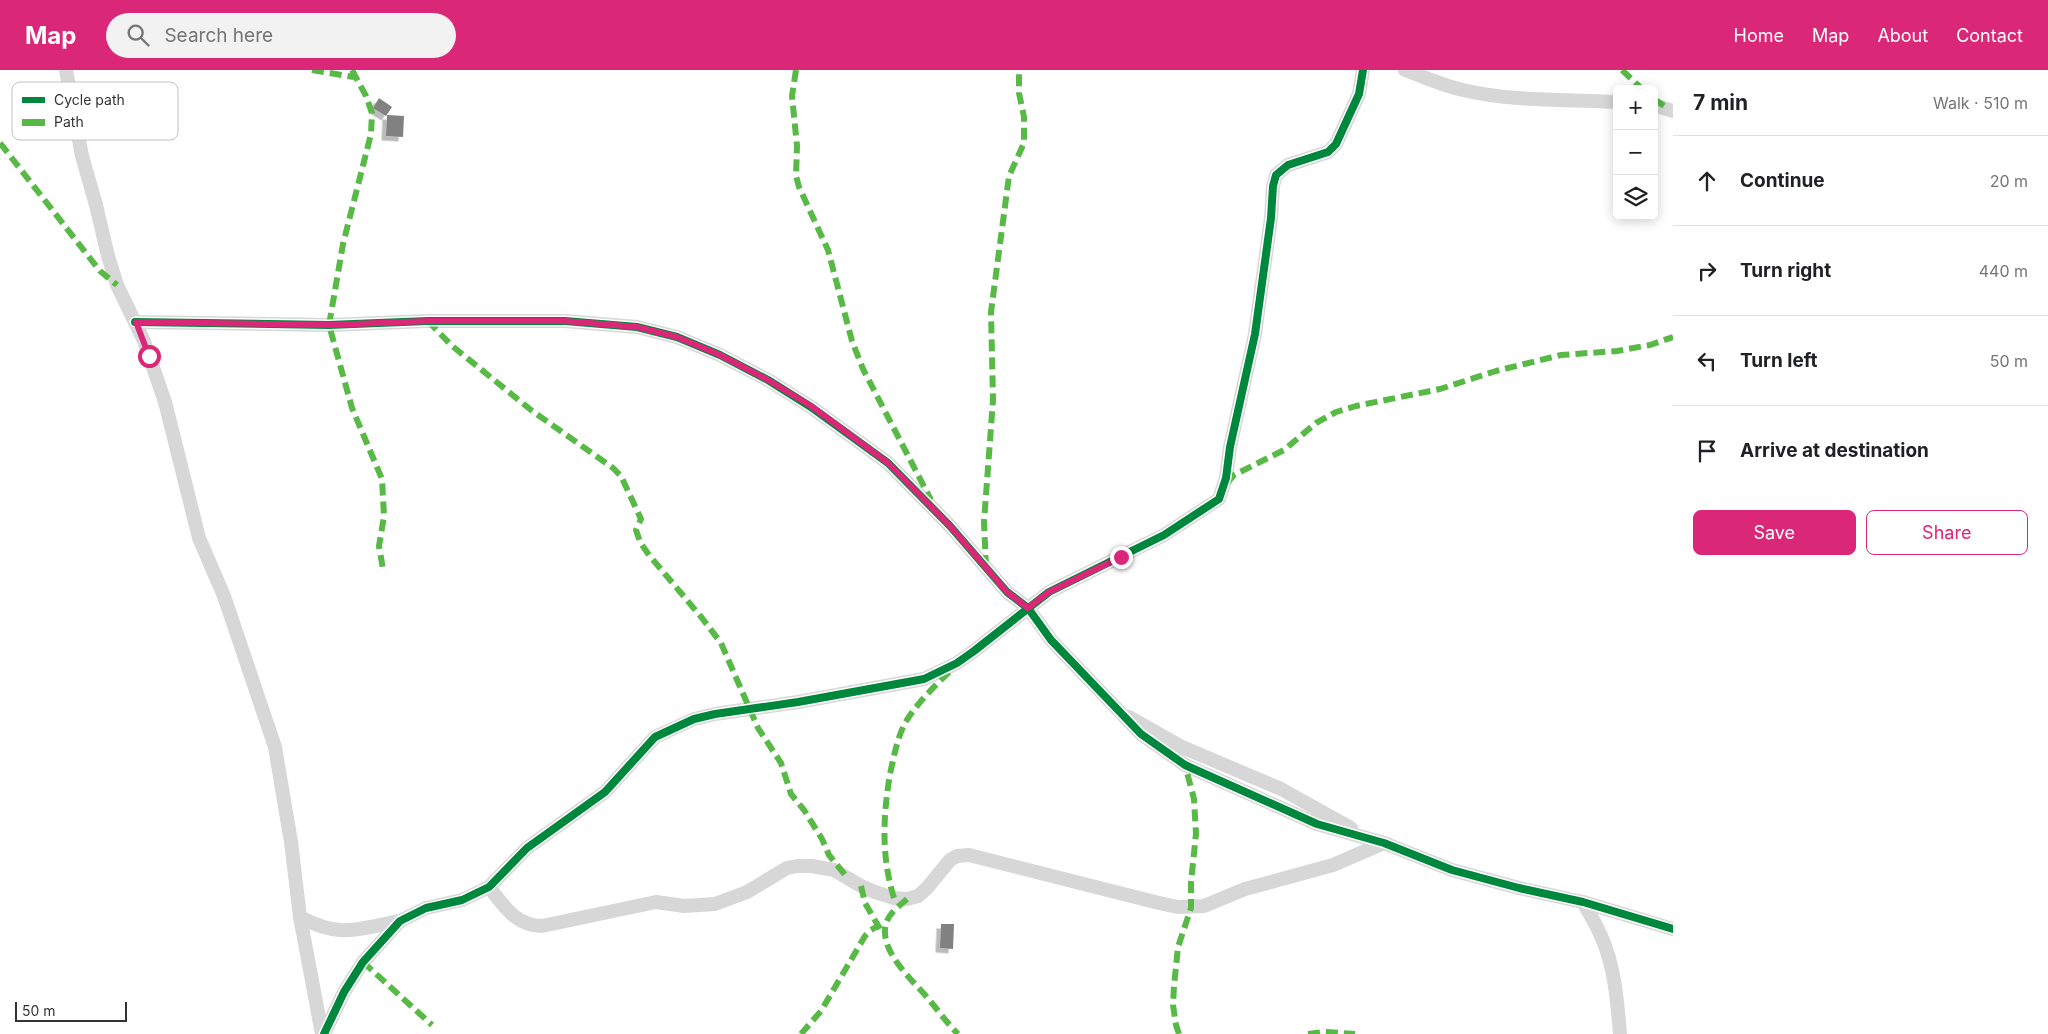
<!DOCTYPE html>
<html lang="en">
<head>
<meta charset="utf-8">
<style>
  :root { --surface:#fff; --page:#f2f2f2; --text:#202124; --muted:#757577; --line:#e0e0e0; --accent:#db2777 }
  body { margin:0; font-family:Inter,sans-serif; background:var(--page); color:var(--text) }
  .controls { position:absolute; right:15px; top:15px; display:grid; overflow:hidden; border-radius:8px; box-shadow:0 2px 12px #0003 }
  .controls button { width:45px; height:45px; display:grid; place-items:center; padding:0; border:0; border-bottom:1px solid var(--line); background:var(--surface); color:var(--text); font:25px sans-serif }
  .scale { position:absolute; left:15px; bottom:12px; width:112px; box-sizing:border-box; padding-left:5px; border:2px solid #333; border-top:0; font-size:14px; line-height:18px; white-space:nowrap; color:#333; -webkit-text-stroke:4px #fff; paint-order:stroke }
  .stop { position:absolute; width:15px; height:15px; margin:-11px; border:4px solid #db2777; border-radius:50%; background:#fff }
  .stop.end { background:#db2777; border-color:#fff; box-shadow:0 1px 5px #0008 }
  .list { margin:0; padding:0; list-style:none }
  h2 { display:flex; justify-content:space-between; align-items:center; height:65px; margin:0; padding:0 20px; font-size:21px }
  h2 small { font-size:16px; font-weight:400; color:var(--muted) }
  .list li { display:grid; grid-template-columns:32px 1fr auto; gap:15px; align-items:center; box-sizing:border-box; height:90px; padding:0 20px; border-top:1px solid var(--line) }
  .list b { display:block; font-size:19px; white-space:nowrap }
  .list em { font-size:16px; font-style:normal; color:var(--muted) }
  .actions { display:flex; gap:10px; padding:15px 20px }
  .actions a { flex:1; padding:11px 0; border:1px solid var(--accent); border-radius:8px; text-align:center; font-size:18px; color:var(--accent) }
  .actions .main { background:var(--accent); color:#fff }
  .icon { flex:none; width:28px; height:28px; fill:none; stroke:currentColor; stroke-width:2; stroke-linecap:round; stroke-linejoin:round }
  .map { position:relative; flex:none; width:1673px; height:964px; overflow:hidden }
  header { display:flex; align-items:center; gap:30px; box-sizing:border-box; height:70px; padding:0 25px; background:var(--accent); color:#fff }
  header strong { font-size:24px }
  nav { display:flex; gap:28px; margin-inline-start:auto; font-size:18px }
  .search { width:350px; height:45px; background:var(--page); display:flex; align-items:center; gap:12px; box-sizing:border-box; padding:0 18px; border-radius:28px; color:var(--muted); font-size:19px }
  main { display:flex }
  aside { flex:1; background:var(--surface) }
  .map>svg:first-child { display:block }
</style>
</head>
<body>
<header>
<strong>Map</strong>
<div class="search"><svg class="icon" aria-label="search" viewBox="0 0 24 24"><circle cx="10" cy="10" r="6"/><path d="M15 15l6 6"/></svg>Search here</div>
<nav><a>Home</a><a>Map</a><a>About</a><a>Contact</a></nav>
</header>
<main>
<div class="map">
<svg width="1673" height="964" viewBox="0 0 1673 964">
  <defs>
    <filter id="shadow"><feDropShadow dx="-4.5" dy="4.5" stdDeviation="0" flood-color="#0004"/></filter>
  </defs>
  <rect width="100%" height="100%" fill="#fff"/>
  <g fill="#818181" filter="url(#shadow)">
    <path d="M 379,28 L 392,37 L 386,46 L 373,38 Z"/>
    <path d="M 387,45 L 404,46 L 403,67 L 386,66 Z"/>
    <path d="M 941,854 L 954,854 L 953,879 L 940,878 Z"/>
  </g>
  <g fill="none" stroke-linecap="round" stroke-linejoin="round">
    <g stroke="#d7d7d7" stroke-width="14">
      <path d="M 66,0 L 82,86 L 96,135 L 108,186 L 117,215 L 144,271 L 165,332 L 199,468 L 224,526 L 275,677 L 291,772 L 300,847 L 322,964"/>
      <path d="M 1405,0 C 1424,7 1444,16 1463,20 C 1513,32 1566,29 1617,32"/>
      <path d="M 1654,35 L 1673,41"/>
      <path d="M 135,252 L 329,255 L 428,251 L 565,251 L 637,257 L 677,267 L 720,285 L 768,310 L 811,337 L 888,393 L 950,456 L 1007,522 L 1028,538 L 1051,570 L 1141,664 L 1185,695 L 1317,754 L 1384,773 L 1452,800 L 1519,818 L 1583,832 L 1673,859"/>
      <path d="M 1129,647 L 1182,677 L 1281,719 L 1351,758"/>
      <path d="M 489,817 C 504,836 516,856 542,856 L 656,832 L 684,836 L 715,834 L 747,822 L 787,798 L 797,796 L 812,796 L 834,800 L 861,816 L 875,822 L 894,828 L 907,829 L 918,826 L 927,818 L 950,790 L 957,786 L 969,785 L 1159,833 L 1178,837 L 1204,836 L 1245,819 L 1333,795 L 1384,773"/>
      <path d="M 1583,832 C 1589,843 1596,854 1601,866 C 1615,897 1617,930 1620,964"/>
      <path d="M 300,847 C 341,869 357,859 400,851"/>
      <path d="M 324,964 L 344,922 L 363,892 L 400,851 L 426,838 L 462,830 L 489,817 L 527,778 L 605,722 L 655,667 L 694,649 L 715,644 L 798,632 L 924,609 L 957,593 L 974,581 L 1049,522 L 1164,465 L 1219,429 L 1226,408 L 1230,377 L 1255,264 L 1271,148 L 1273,116 L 1276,105 L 1288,95 L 1328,82 L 1336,74 L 1359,24 L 1363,0"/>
    </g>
    <g stroke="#58b947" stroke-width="6" stroke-dasharray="12 6" stroke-linecap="butt">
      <path d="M 312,0 L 354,7"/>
      <path d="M 352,0 L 366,26 L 372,43 L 371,64 L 343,174 L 329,255 L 352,338 L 382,409 L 384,446 L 379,476 L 383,499"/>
      <path d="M 796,0 L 792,26 L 797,76 L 796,106 L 799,117 L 828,180 L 852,271 L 863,299 L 931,430"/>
      <path d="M 1622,0 L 1642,19"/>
      <path d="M 1654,29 L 1669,39"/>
      <path d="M 0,73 L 100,201 L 117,215"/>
      <path d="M 428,251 L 451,275 L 531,340 L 613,398 L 621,406 L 641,449 L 636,460 L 640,472 L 649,485 L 702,548 L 721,573 L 758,658 L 781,693 L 791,724 L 804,740 L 822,769 L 829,785 L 846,806"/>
      <path d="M 1227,413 L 1234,405 L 1284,380 L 1316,353 L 1336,342 L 1356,336 L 1440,319 L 1496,301 L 1561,285 L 1617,281 L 1650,275 L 1673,267"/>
      <path d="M 986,497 L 984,452 L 993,330 L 991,242 L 1009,106 L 1024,73 L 1024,47 L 1019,23 L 1019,0"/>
      <path d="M 861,816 L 865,833 L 880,859"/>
      <path d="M 894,828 C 881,786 883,746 890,704 C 894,686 897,669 905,653 C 917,633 934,617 950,601"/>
      <path d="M 907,829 C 898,837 886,845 885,859 C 883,886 915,912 931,932 C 940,943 948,954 958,964"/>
      <path d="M 363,892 L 432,955"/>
      <path d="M 801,964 L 821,941 L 865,866 L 871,860 L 878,856"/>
      <path d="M 1179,964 L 1176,955 L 1173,935 L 1174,916 L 1178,877 L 1191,838 L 1191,812 L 1196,764 L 1194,729 L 1185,695"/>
      <path d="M 1308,964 L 1325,962 L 1355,964"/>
    </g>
    <g stroke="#fff" stroke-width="11">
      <g id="cycleway">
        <path d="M 135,252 L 329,255 L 428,251 L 565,251 L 637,257 L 677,267 L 720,285 L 768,310 L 811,337 L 888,393 L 950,456 L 1007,522 L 1028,538 L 1051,570 L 1141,664 L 1185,695 L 1317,754 L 1384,773 L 1452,800 L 1519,818 L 1583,832 L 1673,859"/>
        <path d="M 324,964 L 344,922 L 363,892 L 400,851 L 426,838 L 462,830 L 489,817 L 527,778 L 605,722 L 655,667 L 694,649 L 715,644 L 798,632 L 924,609 L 957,593 L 974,581 L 1049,522 L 1164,465 L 1219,429 L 1226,408 L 1230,377 L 1255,264 L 1271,148 L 1273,116 L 1276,105 L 1288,95 L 1328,82 L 1336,74 L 1359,24 L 1363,0"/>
      </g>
    </g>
    <use href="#cycleway" stroke="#00873e" stroke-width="8"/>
  </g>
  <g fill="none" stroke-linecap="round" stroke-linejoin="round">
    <path stroke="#db2777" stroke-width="6" d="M 149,286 L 136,252 L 330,255 L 428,251 L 565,251 L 637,257 L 677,267 L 720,285 L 768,310 L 811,336 L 888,393 L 950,456 L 1007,522 L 1028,538 L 1049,522 L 1121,487"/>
  </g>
  <rect x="12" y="12" width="166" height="58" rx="8" fill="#fff" stroke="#c2c2c2" stroke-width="1"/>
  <rect x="22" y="27" width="23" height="6" fill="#00873e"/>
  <rect x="22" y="49" width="23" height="7" fill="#58b947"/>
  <g font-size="14" fill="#333">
    <text x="54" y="35">Cycle path</text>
    <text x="54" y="57">Path</text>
  </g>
</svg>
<div class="controls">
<button>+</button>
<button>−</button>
<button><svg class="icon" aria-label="layers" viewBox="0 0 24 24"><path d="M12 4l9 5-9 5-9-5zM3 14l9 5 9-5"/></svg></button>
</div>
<div class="scale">50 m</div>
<div class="stop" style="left:149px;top:286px"></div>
<div class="stop end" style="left:1121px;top:487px"></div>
</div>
<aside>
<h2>7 min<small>Walk · 510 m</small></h2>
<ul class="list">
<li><svg class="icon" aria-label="ahead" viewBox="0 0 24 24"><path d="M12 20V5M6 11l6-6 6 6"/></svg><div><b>Continue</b></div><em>20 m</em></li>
<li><svg class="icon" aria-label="right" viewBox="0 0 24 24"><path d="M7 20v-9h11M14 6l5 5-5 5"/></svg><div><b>Turn right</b></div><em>440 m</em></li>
<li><svg class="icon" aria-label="left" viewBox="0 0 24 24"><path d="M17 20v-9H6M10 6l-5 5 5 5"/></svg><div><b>Turn left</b></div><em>50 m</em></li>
<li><svg class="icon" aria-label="arrive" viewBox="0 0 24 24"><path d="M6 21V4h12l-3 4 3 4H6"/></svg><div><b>Arrive at destination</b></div></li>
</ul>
<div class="actions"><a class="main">Save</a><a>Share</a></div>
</aside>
</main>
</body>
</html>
